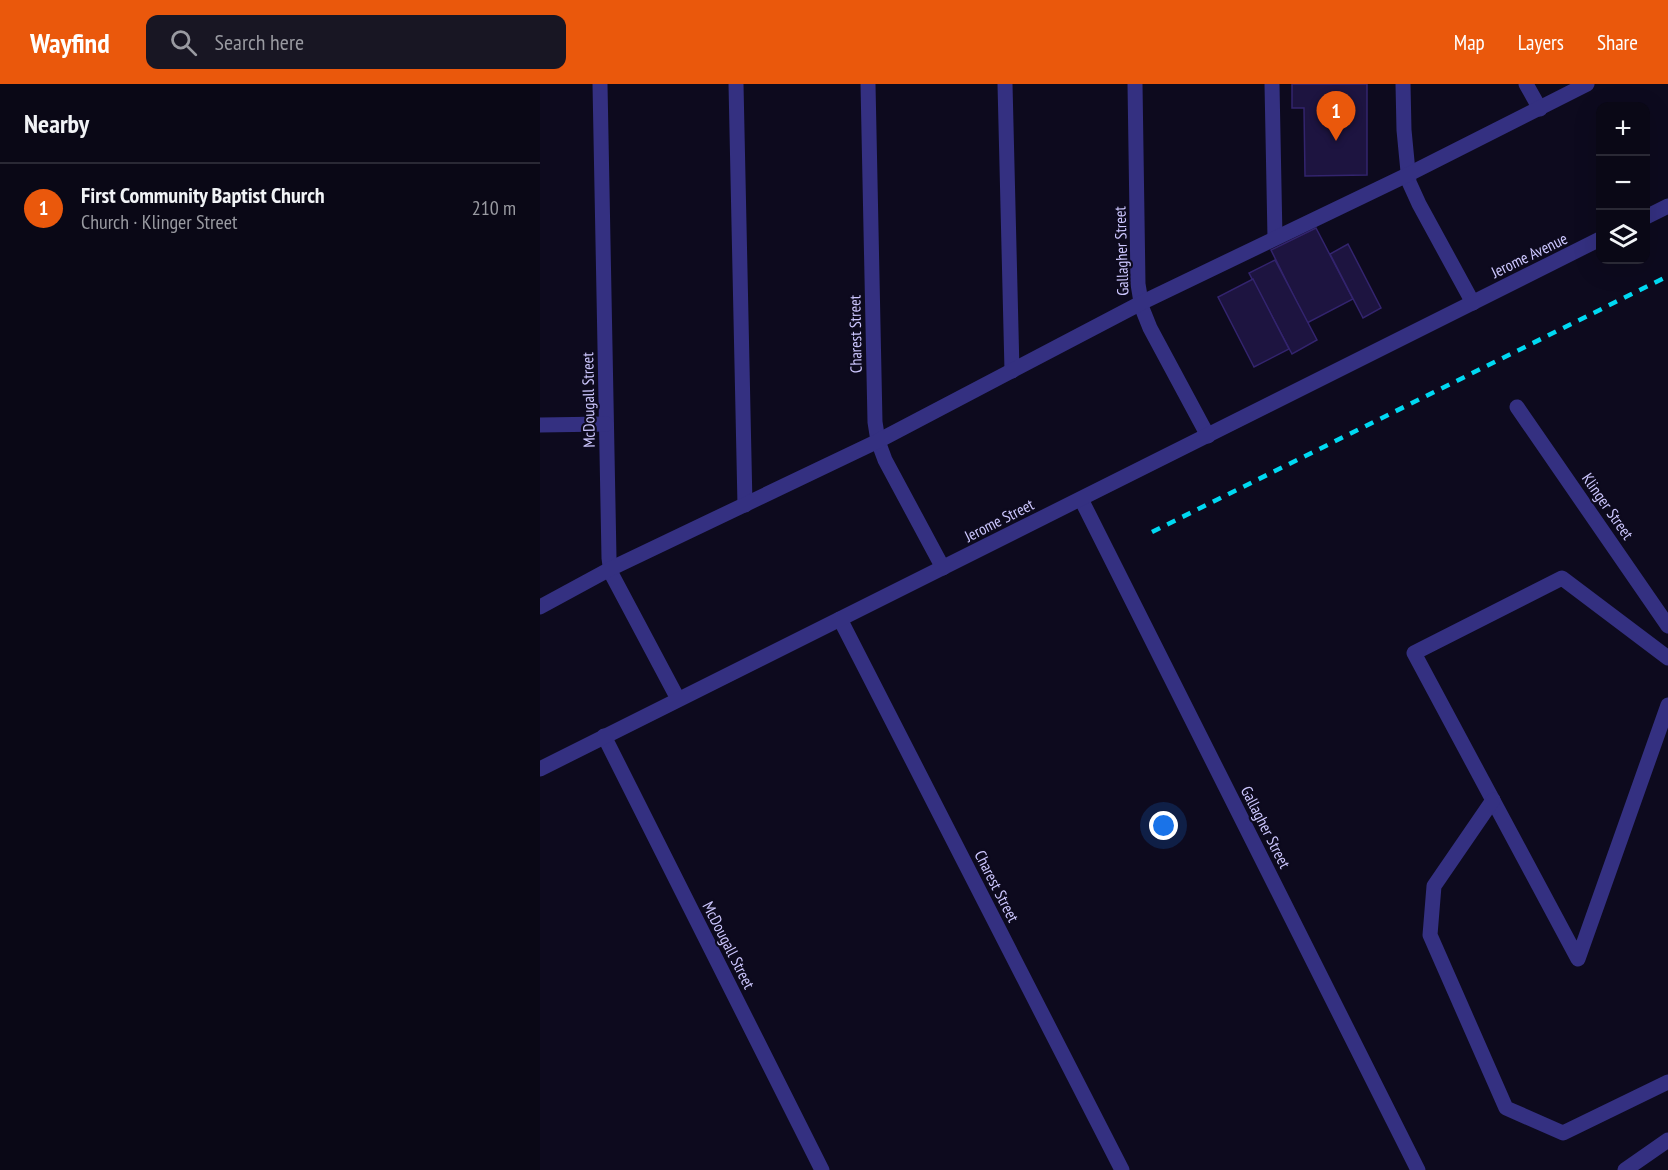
<!DOCTYPE html>
<html lang="en">
<head>
<meta charset="utf-8">
<style>
  :root { --surface:#0a0816; --page:#181623; --text:#f1f3f6; --muted:#999aa1; --line:#2a2935; --accent:#ea580c }
  body { margin:0; font-family:"PT Sans Narrow",sans-serif; background:var(--page); color:var(--text) }
  .controls { position:absolute; right:18px; top:18px; display:grid; overflow:hidden; border-radius:12px; box-shadow:0 6px 24px #0002 }
  .controls button { width:54px; height:54px; display:grid; place-items:center; padding:0; border:0; border-bottom:2px solid var(--line); background:var(--surface); color:var(--text); font:30px sans-serif }
  .you { position:absolute; left:624px; top:742px; width:21px; height:21px; margin:-15px; border:4px solid #fff; border-radius:50%; background:#1a73e8; box-shadow:0 0 0 9px #1a73e833 }
  .badge { display:grid; place-items:center; width:39px; height:39px; border-radius:50%; background:var(--accent); color:#fff; font-size:20px; font-weight:700 }
  .pin { position:absolute; translate:-50% -50px; filter:drop-shadow(0 2px 3px #0008) }
  .pin::after { content:''; position:absolute; top:32px; width:21px; height:18px; background:inherit; clip-path:polygon(0 0,100% 0,50% 100%) }
  .list { margin:0; padding:0; list-style:none }
  h2 { display:flex; justify-content:space-between; align-items:center; height:78px; margin:0; padding:0 24px; font-size:26px }
  h2 small { font-size:20px; font-weight:400; color:var(--muted) }
  .list li { display:grid; grid-template-columns:39px 1fr auto; gap:18px; align-items:center; box-sizing:border-box; height:90px; padding:0 24px; border-top:2px solid var(--line) }
  .list b { display:block; font-size:22px; white-space:nowrap }
  .list p { margin:0; font-size:20px; white-space:nowrap; color:var(--muted) }
  .list em { font-size:20px; font-style:normal; color:var(--muted) }
  .icon { flex:none; width:33px; height:33px; fill:none; stroke:currentColor; stroke-width:2; stroke-linecap:round; stroke-linejoin:round }
  .map { position:relative; flex:none; width:1128px; height:1086px; overflow:hidden }
  header { display:flex; align-items:center; gap:36px; box-sizing:border-box; height:84px; padding:0 30px; background:var(--accent); color:#fff }
  header strong { font-size:28px }
  nav { display:flex; gap:33px; margin-inline-start:auto; font-size:21px }
  .search { width:420px; height:54px; background:var(--page); display:flex; align-items:center; gap:15px; box-sizing:border-box; padding:0 21px; border-radius:12px; color:var(--muted); font-size:22px }
  main { display:flex }
  aside { flex:1; background:var(--surface) }
  .map>svg:first-child { display:block }
</style>
</head>
<body>
<header>
<strong>Wayfind</strong>
<div class="search"><svg class="icon" aria-label="search" viewBox="0 0 24 24"><circle cx="10" cy="10" r="6"/><path d="M15 15l6 6"/></svg>Search here</div>
<nav><a>Map</a><a>Layers</a><a>Share</a></nav>
</header>
<main>
<aside>
<h2>Nearby<small></small></h2>
<ul class="list">
<li><span class="badge">1</span><div><b>First Community Baptist Church</b><p>Church · Klinger Street</p></div><em>210 m</em></li>
</ul>
</aside>
<div class="map">
<svg width="1128" height="1086" viewBox="0 0 1128 1086">
  <rect width="100%" height="100%" fill="#0d0a1e"/>
  <g fill="#1d1440" stroke="#33246e" stroke-width="1.5">
    <path d="M 752,0 L 827,0 L 827,91 L 765,92 L 764,24 L 752,24 Z"/>
    <path d="M 776,144 L 813,215 L 767,239 L 731,166 Z"/>
    <path d="M 808,160 L 841,224 L 823,234 L 790,170 Z"/>
    <path d="M 735,176 L 777,256 L 752,270 L 709,189 Z"/>
    <path d="M 713,195 L 749,265 L 714,283 L 678,213 Z"/>
  </g>
  <g fill="none" stroke-linecap="round" stroke-linejoin="round">
    <g stroke="#343081" stroke-width="15">
      <path d="M 60,0 L 69,474 L 71,489 L 138,615"/>
      <path d="M 196,0 L 205,421"/>
      <path d="M 328,0 L 335,338 L 338,357 L 345,376 L 403,484"/>
      <path d="M 465,0 L 472,287"/>
      <path d="M 595,0 L 598,200 L 602,224 L 610,244 L 668,352"/>
      <path d="M 732,0 L 735,154"/>
      <path d="M 863,0 L 864,46 L 869,98 L 879,120 L 933,219"/>
      <path d="M 986,0 L 1000,25"/>
      <path d="M 1106,133 L 1128,122"/>
      <path d="M 977,323 L 1128,542"/>
      <path d="M 0,341 L 66,340"/>
      <path d="M 541,415 L 878,1086"/>
      <path d="M 0,523 L 70,485 L 338,357 L 601,219 L 867,91 L 1047,0"/>
      <path d="M 300,535 L 582,1086"/>
      <path d="M 1128,574 L 1022,494 L 874,569 L 1038,875 L 1128,621"/>
      <path d="M 64,652 L 282,1086"/>
      <path d="M 0,685 L 1060,155"/>
      <path d="M 953,716 L 894,802 L 890,851 L 966,1024 L 1023,1049 L 1128,998"/>
      <path d="M 1085,1086 L 1128,1056"/>
    </g>
    <path stroke="#00d9f2" stroke-width="4.5" stroke-dasharray="9 8" stroke-linecap="butt" d="M 612,448 L 1128,192"/>
  </g>
  <g text-anchor="middle" dominant-baseline="central" stroke-width="4.5" stroke-linejoin="round" paint-order="stroke">
    <g font-size="16" fill="#cdc7ff" stroke="#0d0a1e">
      <text transform="translate(581 167) rotate(-92)">Gallagher Street</text>
      <text transform="translate(989 171) rotate(-26)">Jerome Avenue</text>
      <text transform="translate(315 250) rotate(-91)">Charest Street</text>
      <text transform="translate(48 316) rotate(-91)">McDougall Street</text>
      <text transform="translate(1068 422) rotate(55)">Klinger Street</text>
      <text transform="translate(459 436) rotate(-27)">Jerome Street</text>
      <text transform="translate(726 743) rotate(63)">Gallagher Street</text>
      <text transform="translate(457 802) rotate(63)">Charest Street</text>
      <text transform="translate(189 861) rotate(63)">McDougall Street</text>
    </g>
  </g>
</svg>
<div class="controls">
<button>+</button>
<button>−</button>
<button><svg class="icon" aria-label="layers" viewBox="0 0 24 24"><path d="M12 4l9 5-9 5-9-5zM3 14l9 5 9-5"/></svg></button>
</div>
<div class="you"></div>
<div class="pin badge" style="left:796px;top:57px">1</div>
</div>
</main>
</body>
</html>
